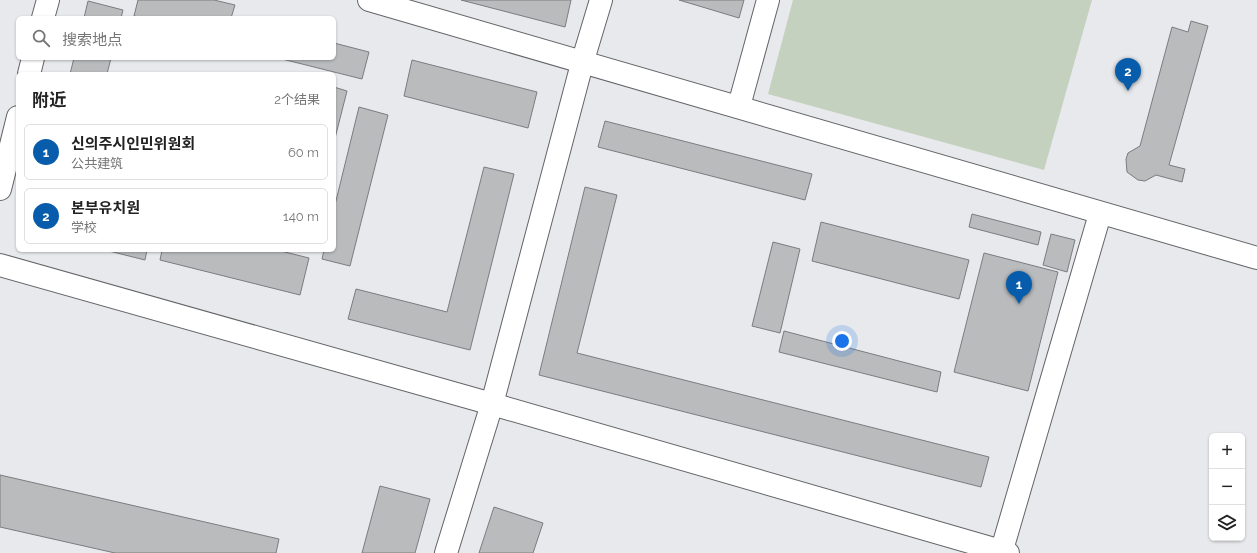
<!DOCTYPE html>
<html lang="zh">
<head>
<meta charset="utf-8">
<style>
  :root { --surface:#fff; --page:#f2f2f2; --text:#222; --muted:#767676; --line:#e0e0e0; --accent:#075dab }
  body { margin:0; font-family:Raleway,"Noto Sans SC","Noto Sans KR",sans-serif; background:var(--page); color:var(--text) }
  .controls { position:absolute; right:12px; bottom:12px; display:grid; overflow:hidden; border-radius:6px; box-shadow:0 1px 3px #0004 }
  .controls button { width:36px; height:36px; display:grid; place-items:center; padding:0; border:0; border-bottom:1px solid var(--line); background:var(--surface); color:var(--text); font:20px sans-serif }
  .you { position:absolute; left:842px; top:341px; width:14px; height:14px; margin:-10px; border:3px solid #fff; border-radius:50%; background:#1a73e8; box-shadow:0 0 0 6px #1a73e833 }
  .badge { display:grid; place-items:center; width:26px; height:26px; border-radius:50%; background:var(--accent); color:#fff; font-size:13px; font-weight:700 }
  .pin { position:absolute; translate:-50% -33px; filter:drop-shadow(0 1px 2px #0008) }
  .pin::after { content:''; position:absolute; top:21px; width:14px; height:12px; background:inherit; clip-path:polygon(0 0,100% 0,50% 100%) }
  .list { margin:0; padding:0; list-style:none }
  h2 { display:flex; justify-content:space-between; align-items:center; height:52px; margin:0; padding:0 16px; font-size:17px }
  h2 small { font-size:13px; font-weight:400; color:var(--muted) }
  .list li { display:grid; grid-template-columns:26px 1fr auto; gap:12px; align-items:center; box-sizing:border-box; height:56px; margin:0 8px 8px; padding:0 8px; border:1px solid var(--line); border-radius:6px }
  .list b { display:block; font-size:15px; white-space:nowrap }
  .list p { margin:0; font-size:13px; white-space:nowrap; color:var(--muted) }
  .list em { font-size:13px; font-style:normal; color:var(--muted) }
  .icon { flex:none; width:22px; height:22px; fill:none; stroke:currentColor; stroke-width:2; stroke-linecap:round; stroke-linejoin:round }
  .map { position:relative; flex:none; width:1257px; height:553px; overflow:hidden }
  .search { position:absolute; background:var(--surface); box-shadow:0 1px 3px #0004; left:16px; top:16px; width:320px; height:44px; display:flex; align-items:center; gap:10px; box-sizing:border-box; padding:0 14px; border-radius:6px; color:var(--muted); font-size:15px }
  .panel { position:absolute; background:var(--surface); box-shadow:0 1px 3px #0004; left:16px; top:72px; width:320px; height:180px; border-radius:6px }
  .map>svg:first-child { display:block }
</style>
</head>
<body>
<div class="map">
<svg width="1257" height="553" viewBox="0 0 1257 553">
  <rect width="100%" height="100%" fill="#e8e9ec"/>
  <path fill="#c5d1bf" d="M 793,0 L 1092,0 L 1044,170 L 768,94 Z"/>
  <g fill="#b9bbbd" stroke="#7b7c7f">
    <path d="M 138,0 L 214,0 L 235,5 L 231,18 L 143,18 L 134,16 Z"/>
    <path d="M 461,0 L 571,0 L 565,27 Z"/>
    <path d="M 679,0 L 744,0 L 739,18 Z"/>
    <path d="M 88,1 L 123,10 L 121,18 L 84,18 Z"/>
    <path d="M 1191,21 L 1208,26 L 1169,165 L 1185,169 L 1182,182 L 1156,175 L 1145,181 L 1138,180 L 1127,172 L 1126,159 L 1128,153 L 1140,146 L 1172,27 L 1188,32 Z"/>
    <path d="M 334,43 L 369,52 L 362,79 L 278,58 L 334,58 Z"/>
    <path d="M 74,58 L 111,58 L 107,74 L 70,74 Z"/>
    <path d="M 412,60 L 537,92 L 528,128 L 404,96 Z"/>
    <path d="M 334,87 L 347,91 L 334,142 Z"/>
    <path d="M 359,107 L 388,115 L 350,266 L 322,259 L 324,250 L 334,250 L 334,209 Z"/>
    <path d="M 605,121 L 812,174 L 805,200 L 598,147 Z"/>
    <path d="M 484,167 L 514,174 L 470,350 L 348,319 L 356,289 L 447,312 Z"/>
    <path d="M 585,187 L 617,195 L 577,353 L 989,457 L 981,487 L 539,375 Z"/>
    <path d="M 972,214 L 1041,232 L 1038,245 L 969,227 Z"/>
    <path d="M 821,222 L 969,260 L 959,299 L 812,261 Z"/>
    <path d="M 1051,234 L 1075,240 L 1067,272 L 1043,265 Z"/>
    <path d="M 773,242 L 800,249 L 780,333 L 752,326 Z"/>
    <path d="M 105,250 L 147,250 L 145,260 Z"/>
    <path d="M 162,250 L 277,250 L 309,258 L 300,295 L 160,260 Z"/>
    <path d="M 984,253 L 1058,272 L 1028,391 L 954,372 Z"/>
    <path d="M 784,331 L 941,372 L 937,392 L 779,352 Z"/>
    <path d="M 0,475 L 279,539 L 276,553 L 115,553 L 0,527 Z"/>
    <path d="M 380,486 L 430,499 L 415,553 L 362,553 Z"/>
    <path d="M 494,507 L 543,523 L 533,553 L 479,553 Z"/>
  </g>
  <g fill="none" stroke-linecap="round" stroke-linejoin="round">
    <g stroke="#636467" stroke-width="24">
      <g id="minor">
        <path d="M 369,0 C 665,84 960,174 1257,258"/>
        <path d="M 43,18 L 48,0"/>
        <path d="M 29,74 L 33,58"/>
        <path d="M 739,106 L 768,0"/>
        <path d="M 0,189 L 18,117"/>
        <path d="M 446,553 L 492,404 L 583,60 L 601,0"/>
        <path d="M 1001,553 L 1100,214"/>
      </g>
    </g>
    <g stroke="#636467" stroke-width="24">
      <path id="major" d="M 0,265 L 492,404 L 1008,553"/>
    </g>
    <use href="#minor" stroke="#fff" stroke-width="22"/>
    <use href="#major" stroke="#fff" stroke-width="22"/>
  </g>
</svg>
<div class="controls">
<button>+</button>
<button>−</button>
<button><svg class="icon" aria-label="layers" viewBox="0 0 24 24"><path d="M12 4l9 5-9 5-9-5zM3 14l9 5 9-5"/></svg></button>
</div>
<div class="you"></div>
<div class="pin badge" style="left:1019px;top:304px">1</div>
<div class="pin badge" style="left:1128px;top:91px">2</div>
<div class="search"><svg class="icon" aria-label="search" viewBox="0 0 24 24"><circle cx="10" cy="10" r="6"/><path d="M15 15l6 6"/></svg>搜索地点</div>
<section class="panel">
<h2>附近<small>2个结果</small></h2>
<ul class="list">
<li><span class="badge">1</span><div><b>신의주시인민위원회</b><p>公共建筑</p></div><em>60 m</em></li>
<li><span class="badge">2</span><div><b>본부유치원</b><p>学校</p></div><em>140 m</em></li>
</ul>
</section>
</div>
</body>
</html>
